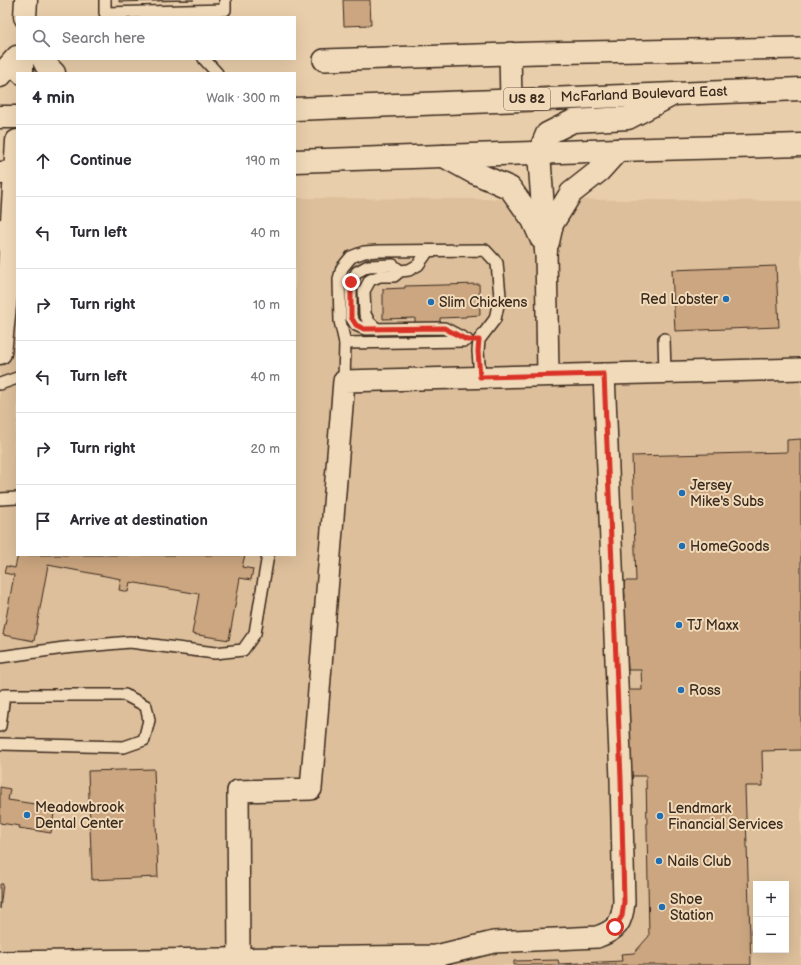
<!DOCTYPE html>
<html lang="en">
<head>
<meta charset="utf-8">
<style>
  :root { --surface:#fff; --page:#f7f7f7; --text:#2b2b33; --muted:#7c7c81; --line:#e1e1e2 }
  body { margin:0; font-family:"Balsamiq Sans",sans-serif; background:var(--page); color:var(--text) }
  .controls { position:absolute; right:12px; bottom:12px; display:grid; overflow:hidden; border-radius:0px; box-shadow:0 4px 16px #0002 }
  .controls button { width:36px; height:36px; display:grid; place-items:center; padding:0; border:0; border-bottom:1px solid var(--line); background:var(--surface); color:var(--text); font:20px sans-serif }
  .stop { position:absolute; width:12px; height:12px; margin:-9px; border:3px solid #d93025; border-radius:50%; background:#fff }
  .stop.end { background:#d93025; border-color:#fff; box-shadow:0 1px 4px #0008 }
  .list { margin:0; padding:0; list-style:none }
  h2 { display:flex; justify-content:space-between; align-items:center; height:52px; margin:0; padding:0 16px; font-size:17px }
  h2 small { font-size:13px; font-weight:400; color:var(--muted) }
  .list li { display:grid; grid-template-columns:26px 1fr auto; gap:12px; align-items:center; box-sizing:border-box; height:72px; padding:0 16px; border-top:1px solid var(--line) }
  .list b { display:block; font-size:15px; white-space:nowrap }
  .list em { font-size:13px; font-style:normal; color:var(--muted) }
  .icon { flex:none; width:22px; height:22px; fill:none; stroke:currentColor; stroke-width:2; stroke-linecap:round; stroke-linejoin:round }
  .map { position:relative; flex:none; width:801px; height:965px; overflow:hidden }
  .search { position:absolute; background:var(--surface); box-shadow:0 4px 16px #0002; left:16px; top:16px; width:280px; height:44px; display:flex; align-items:center; gap:10px; box-sizing:border-box; padding:0 14px; border-radius:0px; color:var(--muted); font-size:15px }
  .panel { position:absolute; background:var(--surface); box-shadow:0 4px 16px #0002; left:16px; top:72px; width:280px; height:484px; border-radius:0px }
  .map>svg:first-child { display:block }
</style>
</head>
<body>
<div class="map">
<svg width="801" height="965" viewBox="0 0 801 965">
  <rect width="100%" height="100%" fill="#e9ceab"/>
  <filter id="ink" filterUnits="userSpaceOnUse"><feTurbulence type="fractalNoise" baseFrequency=".025" numOctaves="2"/><feDisplacementMap in="SourceGraphic" scale="8" xChannelSelector="R" yChannelSelector="G"/><feConvolveMatrix kernelMatrix="1 2 1 2 8 2 1 2 1" color-interpolation-filters="sRGB"/></filter>
  <g filter="url(#ink)">
    <path fill="#ddbf9b" fill-rule="evenodd" d="M 0,197 L 17,197 L 17,423 L 7,482 L 17,427 L 17,555 L 295,555 L 295,198 L 801,201 L 801,965 L 0,965 ZM 756,884 L 786,884 L 786,950 L 756,950 Z"/>
    <g fill="#cba680" stroke="#3b2a1e">
      <path d="M 119,0 L 194,0 L 119,2 Z"/>
      <path d="M 343,0 L 370,0 L 371,25 L 344,26 Z"/>
      <path d="M 776,266 L 779,327 L 675,331 L 672,270 Z"/>
      <path d="M 479,284 L 480,315 L 466,316 L 466,317 L 440,318 L 440,324 L 415,324 L 415,318 L 383,319 L 383,289 L 405,288 L 405,286 Z"/>
      <path d="M 801,439 L 801,750 L 762,751 L 763,786 L 745,786 L 751,965 L 514,965 L 514,961 L 558,960 L 559,964 L 622,961 L 621,954 L 634,953 L 649,936 L 646,776 L 628,776 L 626,690 L 642,690 L 641,670 L 628,670 L 627,653 L 624,653 L 623,598 L 625,598 L 624,581 L 636,581 L 632,456 L 787,452 L 787,440 Z"/>
      <path d="M 18,555 L 245,555 L 242,567 L 253,569 L 251,580 L 240,578 L 229,640 L 192,634 L 199,594 L 130,582 L 128,592 L 119,590 L 121,579 L 48,565 L 34,641 L 3,635 L 14,575 L 4,573 L 6,566 L 15,568 Z"/>
      <path d="M 154,769 L 158,877 L 92,880 L 88,771 Z"/>
      <path d="M 0,787 L 10,789 L 8,800 L 55,807 L 51,833 L 19,828 L 20,826 L 0,823 Z"/>
      <path d="M 0,884 L 3,884 L 0,909 Z"/>
    </g>
    <g fill="none" stroke-linecap="round" stroke-linejoin="round">
      <g stroke="#3b2a1e" stroke-width="14">
        <g id="service">
          <path d="M 105,0 L 105,13 L 225,10 L 225,0"/>
          <path d="M 204,59 L 217,73"/>
          <path d="M 400,271 L 393,265 L 368,266 L 357,272 L 351,282 L 351,317 L 356,325 L 365,329 L 444,328 L 467,340"/>
          <path d="M 377,329 L 369,322 L 365,314 L 364,291 L 370,280 L 380,276 L 394,276 L 400,271 L 409,270 L 418,265 L 428,251"/>
          <path d="M 664,339 L 665,372"/>
          <path d="M 345,343 L 464,341"/>
          <path d="M 344,381 L 345,343 L 340,321 L 339,279 L 342,268 L 351,257 L 364,252 L 379,251 L 485,250 L 497,263 L 500,296 L 495,319 L 479,340 L 478,351 L 480,377"/>
          <path d="M 0,384 L 17,378"/>
          <path d="M 0,499 L 17,498"/>
          <path d="M 0,657 L 64,648 L 130,642 L 215,653 L 243,650 L 255,633 L 268,555"/>
          <path d="M 0,726 L 4,695 L 125,695 L 146,706 L 149,720 L 144,740 L 124,747 L 0,744"/>
        </g>
      </g>
      <g stroke="#3b2a1e" stroke-width="24">
        <g id="minor">
          <path d="M 510,53 L 511,100"/>
          <path d="M 324,60 L 537,53 L 801,48"/>
          <path d="M 546,251 L 548,375"/>
          <path d="M 239,959 L 238,791 L 311,789 L 344,381 L 801,369"/>
          <path d="M 0,962 L 436,956 L 494,942 L 597,937 C 617,930 622,923 624,902 L 621,779 L 604,374"/>
        </g>
      </g>
      <g stroke="#3b2a1e" stroke-width="25">
        <g id="secondary">
          <path d="M 25,17 L 26,0"/>
          <path d="M 22,73 L 22,59"/>
          <path d="M 0,353 L 9,268 L 17,141"/>
        </g>
      </g>
      <g stroke="#3b2a1e" stroke-width="25">
        <g id="trunk">
          <path d="M 43,59 L 46,65 L 54,73"/>
          <path d="M 0,76 L 17,57"/>
          <path d="M 295,109 L 801,89"/>
          <path d="M 0,117 L 17,117"/>
          <path d="M 444,156 L 473,172 L 510,188 L 533,220 L 541,238"/>
          <path d="M 295,161 L 618,150 L 801,145"/>
          <path d="M 0,173 L 17,172"/>
          <path d="M 0,230 L 10,244"/>
          <path d="M 548,242 L 552,224 L 571,193 L 599,171 L 618,150"/>
          <path d="M 546,251 L 539,153 L 547,134 L 573,121 L 628,118 L 670,96"/>
        </g>
      </g>
      <use href="#service" stroke="#f1dab9" stroke-width="11"/>
      <use href="#minor" stroke="#f1dab9" stroke-width="21"/>
      <use href="#secondary" stroke="#f1dab9" stroke-width="22"/>
      <use href="#trunk" stroke="#f1dab9" stroke-width="22"/>
    </g>
  </g>
  <g fill="none" stroke-linecap="round" stroke-linejoin="round" filter="url(#ink)">
    <path stroke="#d93025" stroke-width="5" d="M 351,282 L 351,317 L 356,325 L 364,329 L 444,328 L 467,340 L 479,340 L 478,351 L 480,377 L 604,374 L 621,779 L 624,902 L 622,916 L 615,927"/>
  </g>
  <g fill="#1f6fb2" stroke="#f1dab9" stroke-width="1.5">
    <circle cx="726" cy="299" r="4"/>
    <circle cx="431" cy="302" r="4"/>
    <circle cx="682" cy="493" r="4"/>
    <circle cx="682" cy="546" r="4"/>
    <circle cx="679" cy="625" r="4"/>
    <circle cx="681" cy="690" r="4"/>
    <circle cx="27" cy="815" r="4"/>
    <circle cx="660" cy="816" r="4"/>
    <circle cx="659" cy="861" r="4"/>
    <circle cx="662" cy="907" r="4"/>
  </g>
  <g text-anchor="middle" dominant-baseline="central" stroke-width="4" stroke-linejoin="round" paint-order="stroke">
    <rect fill="#f1dab9" stroke="#725f4c" stroke-width="1" x="504" y="88" width="46" height="22" rx="3"/>
    <g font-size="13" font-weight="bold" fill="#3b2a1e">
      <text x="527" y="99">US 82</text>
    </g>
    <g font-size="14" fill="#3b2a1e" stroke="#f1dab9">
      <text transform="translate(644 94) rotate(-2)">McFarland Boulevard East</text>
    </g>
    <g font-size="14" fill="#3b2a1e" stroke="#f1dab9" text-anchor="start">
      <text x="718" y="299" text-anchor="end">Red Lobster</text>
      <text x="439" y="302">Slim Chickens</text>
      <text x="690" y="485">Jersey<tspan x="690" dy="16">Mike's Subs</tspan></text>
      <text x="690" y="546">HomeGoods</text>
      <text x="687" y="625">TJ Maxx</text>
      <text x="689" y="690">Ross</text>
      <text x="35" y="807">Meadowbrook<tspan x="35" dy="16">Dental Center</tspan></text>
      <text x="668" y="808">Lendmark<tspan x="668" dy="16">Financial Services</tspan></text>
      <text x="667" y="861">Nails Club</text>
      <text x="670" y="899">Shoe<tspan x="670" dy="16">Station</tspan></text>
    </g>
  </g>
</svg>
<div class="controls">
<button>+</button>
<button>−</button>
</div>
<div class="stop" style="left:615px;top:927px"></div>
<div class="stop end" style="left:351px;top:282px"></div>
<div class="search"><svg class="icon" aria-label="search" viewBox="0 0 24 24"><circle cx="10" cy="10" r="6"/><path d="M15 15l6 6"/></svg>Search here</div>
<section class="panel">
<h2>4 min<small>Walk · 300 m</small></h2>
<ul class="list">
<li><svg class="icon" aria-label="ahead" viewBox="0 0 24 24"><path d="M12 20V5M6 11l6-6 6 6"/></svg><div><b>Continue</b></div><em>190 m</em></li>
<li><svg class="icon" aria-label="left" viewBox="0 0 24 24"><path d="M17 20v-9H6M10 6l-5 5 5 5"/></svg><div><b>Turn left</b></div><em>40 m</em></li>
<li><svg class="icon" aria-label="right" viewBox="0 0 24 24"><path d="M7 20v-9h11M14 6l5 5-5 5"/></svg><div><b>Turn right</b></div><em>10 m</em></li>
<li><svg class="icon" aria-label="left" viewBox="0 0 24 24"><path d="M17 20v-9H6M10 6l-5 5 5 5"/></svg><div><b>Turn left</b></div><em>40 m</em></li>
<li><svg class="icon" aria-label="right" viewBox="0 0 24 24"><path d="M7 20v-9h11M14 6l5 5-5 5"/></svg><div><b>Turn right</b></div><em>20 m</em></li>
<li><svg class="icon" aria-label="arrive" viewBox="0 0 24 24"><path d="M6 21V4h12l-3 4 3 4H6"/></svg><div><b>Arrive at destination</b></div></li>
</ul>
</section>
</div>
</body>
</html>
